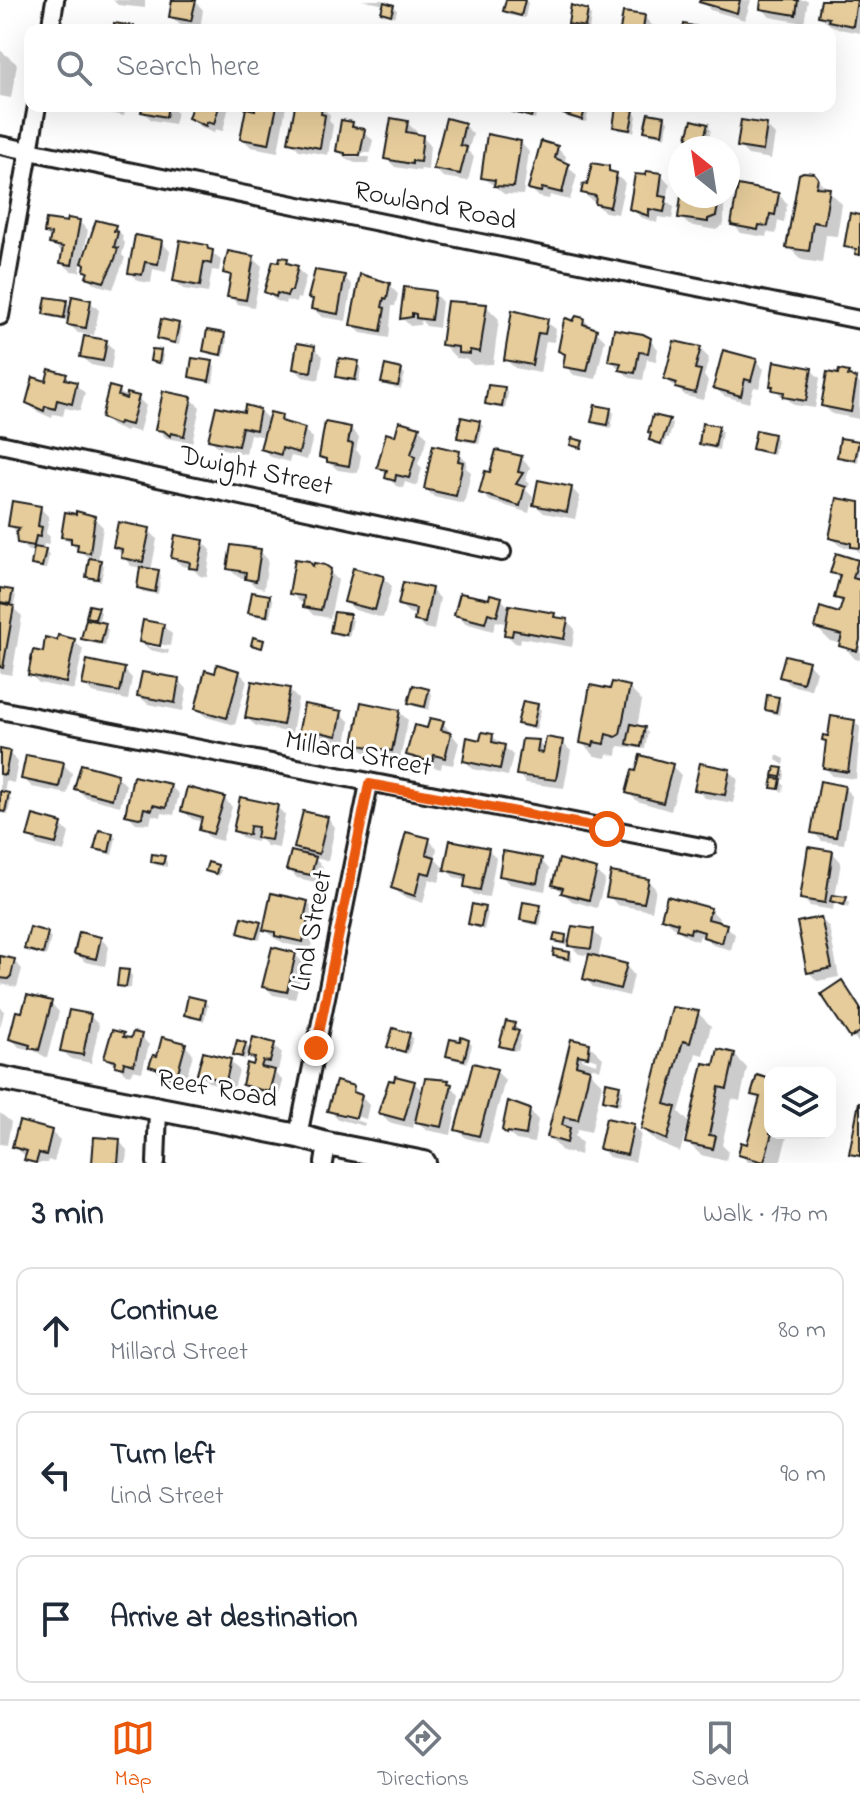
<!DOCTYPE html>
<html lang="en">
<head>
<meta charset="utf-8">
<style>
  :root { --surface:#fff; --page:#f2f2f3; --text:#1f2937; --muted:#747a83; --line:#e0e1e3; --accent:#ea580c }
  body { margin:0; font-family:"Indie Flower",sans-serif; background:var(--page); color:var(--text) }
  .controls { position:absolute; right:24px; bottom:24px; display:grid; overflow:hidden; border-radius:16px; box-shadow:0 8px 32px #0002 }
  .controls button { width:72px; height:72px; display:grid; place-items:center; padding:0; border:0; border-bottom:2px solid var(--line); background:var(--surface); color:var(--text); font:40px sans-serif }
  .compass { position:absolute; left:668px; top:136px; width:72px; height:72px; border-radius:50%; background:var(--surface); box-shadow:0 8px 32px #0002; rotate:330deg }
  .stop { position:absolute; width:24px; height:24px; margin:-18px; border:6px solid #ea580c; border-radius:50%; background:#fff }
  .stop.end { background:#ea580c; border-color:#fff; box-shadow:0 2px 8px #0008 }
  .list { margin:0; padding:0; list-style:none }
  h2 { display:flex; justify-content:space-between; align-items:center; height:104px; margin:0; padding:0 32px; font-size:34px }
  h2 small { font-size:26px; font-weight:400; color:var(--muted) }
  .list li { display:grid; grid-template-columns:52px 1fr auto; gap:24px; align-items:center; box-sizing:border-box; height:128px; margin:0 16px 16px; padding:0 16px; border:2px solid var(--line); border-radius:16px }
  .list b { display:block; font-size:30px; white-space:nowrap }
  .list p { margin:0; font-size:26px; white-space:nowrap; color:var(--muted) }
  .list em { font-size:26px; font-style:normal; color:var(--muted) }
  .icon { flex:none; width:44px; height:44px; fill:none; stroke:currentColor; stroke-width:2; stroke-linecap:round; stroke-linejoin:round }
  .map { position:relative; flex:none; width:860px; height:1163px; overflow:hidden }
  .search { position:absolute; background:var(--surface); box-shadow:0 8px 32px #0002; left:24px; right:24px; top:24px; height:88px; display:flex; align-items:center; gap:20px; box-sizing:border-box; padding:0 28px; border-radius:16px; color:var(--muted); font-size:30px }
  .sheet { height:536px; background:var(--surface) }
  nav { display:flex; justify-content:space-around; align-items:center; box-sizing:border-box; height:112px; border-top:2px solid var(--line); background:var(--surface); font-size:22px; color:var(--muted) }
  nav a { display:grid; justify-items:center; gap:4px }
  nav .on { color:var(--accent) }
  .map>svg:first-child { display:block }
</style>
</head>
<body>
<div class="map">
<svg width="860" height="1163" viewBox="0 0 860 1163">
  <rect width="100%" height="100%" fill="#fff"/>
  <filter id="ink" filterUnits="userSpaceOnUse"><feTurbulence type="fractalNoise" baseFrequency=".0125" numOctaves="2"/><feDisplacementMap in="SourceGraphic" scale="16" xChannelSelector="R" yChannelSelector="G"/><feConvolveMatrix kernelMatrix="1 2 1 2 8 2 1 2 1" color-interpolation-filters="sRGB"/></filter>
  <g filter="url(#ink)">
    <g fill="#0003" fill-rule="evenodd">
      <path d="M 113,0 L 149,0 L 145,0 L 145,8 L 118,5 Z"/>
      <path d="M 174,0 L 195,1 L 203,10 L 200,29 L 180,25 L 171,16 Z"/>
      <path d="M 362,0 L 383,0 L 382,4 L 393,7 L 397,10 L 395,17 L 384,11 L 385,5 Z"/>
      <path d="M 508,0 L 525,0 L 528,3 L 525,18 L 509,15 L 505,11 Z"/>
      <path d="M 702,0 L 751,0 L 745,20 L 710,10 Z"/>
      <path d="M 763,0 L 808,0 L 804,23 L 770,17 L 762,8 Z"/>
      <path d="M 823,0 L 860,0 L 860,33 L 839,29 L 829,24 L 820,16 Z"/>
      <path d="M 587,12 L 591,16 L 589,30 L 573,27 L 570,23 Z"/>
      <path d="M 644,17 L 653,26 L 652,30 L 622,30 Z"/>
      <path d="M 0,50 L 17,64 L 11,98 L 0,96 Z"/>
      <path d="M 90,106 L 126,106 L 124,116 L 99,111 Z"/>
      <path d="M 136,106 L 170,106 L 177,113 L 174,124 L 152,120 Z"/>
      <path d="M 194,106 L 229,106 L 223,131 L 215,129 L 214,133 L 199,126 L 191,117 Z"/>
      <path d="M 257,106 L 286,106 L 278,152 L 251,147 L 242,138 Z"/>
      <path d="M 297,106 L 321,106 L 330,115 L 329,121 L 333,125 L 328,155 L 299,150 L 290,141 Z"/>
      <path d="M 514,106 L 538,106 L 535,119 L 516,114 L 513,111 Z"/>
      <path d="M 567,106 L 590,106 L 586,122 L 569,118 L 565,114 Z"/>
      <path d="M 633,112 L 637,116 L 634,132 L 619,130 L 616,126 Z"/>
      <path d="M 664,118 L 668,121 L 666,137 L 650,134 L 646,130 Z"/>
      <path d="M 407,123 L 416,131 L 415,135 L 422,137 L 430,145 L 428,170 L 421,169 L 420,171 L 395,167 L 386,158 Z"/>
      <path d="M 352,124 L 373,140 L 370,153 L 343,153 L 347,157 L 370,157 L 369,163 L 355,163 L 346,159 L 338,150 Z"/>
      <path d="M 464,125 L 473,134 L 468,151 L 474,157 L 468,181 L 443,177 L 435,169 Z"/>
      <path d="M 707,126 L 711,130 L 707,144 L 689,136 Z"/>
      <path d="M 766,126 L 775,135 L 771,159 L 748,155 L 739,146 Z"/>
      <path d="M 521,143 L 529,152 L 523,195 L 504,194 L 483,177 Z"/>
      <path d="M 557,148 L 566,156 L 564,164 L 577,175 L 570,200 L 550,195 L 549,199 L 539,197 L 530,188 Z"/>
      <path d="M 608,168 L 625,183 L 618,214 L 605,212 L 583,193 Z"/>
      <path d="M 661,175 L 670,184 L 667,201 L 674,207 L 672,219 L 658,217 L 657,223 L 640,217 L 632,208 Z"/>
      <path d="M 813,175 L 842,204 L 837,236 L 826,235 L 822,263 L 802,260 L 788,247 Z"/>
      <path d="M 778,194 L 787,203 L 784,222 L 778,221 L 776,234 L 767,232 L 766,237 L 741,233 L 733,224 Z"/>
      <path d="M 683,196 L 724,196 L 724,224 L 716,230 L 689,225 L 680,217 Z"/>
      <path d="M 79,222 L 88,230 L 83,258 L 85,259 L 115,227 L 123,236 L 122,239 L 125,243 L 122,255 L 125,258 L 113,289 L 97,285 L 88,277 L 87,266 L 82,261 L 80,272 L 71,271 L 62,262 L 64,253 L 51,243 L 52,239 L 46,232 Z"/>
      <path d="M 161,242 L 170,251 L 166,272 L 153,269 L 151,283 L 138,281 L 130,272 Z"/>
      <path d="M 209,251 L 221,260 L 219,271 L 212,270 L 208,293 L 183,289 L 175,280 Z"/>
      <path d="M 253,258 L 262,266 L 254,307 L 238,304 L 229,296 L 233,279 L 226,272 Z"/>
      <path d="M 287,260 L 306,277 L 300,299 L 297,298 L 296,303 L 286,300 L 285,304 L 275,300 L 266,291 Z"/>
      <path d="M 344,277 L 352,285 L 346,321 L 322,317 L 313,309 L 315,302 L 311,297 Z"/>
      <path d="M 389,285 L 398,294 L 395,306 L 392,306 L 389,338 L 361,333 L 352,324 Z"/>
      <path d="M 434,293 L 442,302 L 439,328 L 426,326 L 421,320 L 420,325 L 410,326 L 402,318 Z"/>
      <path d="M 66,302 L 72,308 L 90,302 L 99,310 L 94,335 L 78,333 L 69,324 L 70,321 L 49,317 L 45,313 Z"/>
      <path d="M 486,306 L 499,319 L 493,364 L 473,365 L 467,359 L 456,358 L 443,344 Z"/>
      <path d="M 514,313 L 539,317 L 556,329 L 554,342 L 546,341 L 540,373 L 515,368 L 506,360 Z"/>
      <path d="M 583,319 L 605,340 L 596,379 L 574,375 L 565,366 L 567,357 L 561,350 L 574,323 Z"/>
      <path d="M 178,324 L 182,328 L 179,345 L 163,342 L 159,338 Z"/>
      <path d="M 224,335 L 227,339 L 224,357 L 209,354 L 205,351 Z"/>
      <path d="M 650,340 L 658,349 L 656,361 L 647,359 L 643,380 L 630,378 L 610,360 Z"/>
      <path d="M 106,342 L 114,350 L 111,369 L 91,365 L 82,357 Z"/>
      <path d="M 314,348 L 323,356 L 319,380 L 303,377 L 295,369 Z"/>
      <path d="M 700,349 L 709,358 L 704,376 L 708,381 L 703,400 L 686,396 L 666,379 Z"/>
      <path d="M 160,352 L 164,356 L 162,365 L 152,360 Z"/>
      <path d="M 756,361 L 764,369 L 759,388 L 754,387 L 749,403 L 724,396 L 715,388 Z"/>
      <path d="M 212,363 L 215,367 L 213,383 L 194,380 L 191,376 Z"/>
      <path d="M 358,363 L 361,367 L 359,382 L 342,380 L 338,376 Z"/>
      <path d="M 811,370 L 820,378 L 815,408 L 794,405 L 788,399 L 783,398 L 772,385 Z"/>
      <path d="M 401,371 L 405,374 L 401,389 L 387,386 L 383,382 Z"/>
      <path d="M 848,373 L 860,384 L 859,419 L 832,414 L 823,405 L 840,376 Z"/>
      <path d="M 66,376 L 85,393 L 80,411 L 65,408 L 63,416 L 53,414 L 52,418 L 36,411 L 28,402 L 47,383 Z"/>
      <path d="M 504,389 L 508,393 L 505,409 L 491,407 L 488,403 Z"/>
      <path d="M 119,391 L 128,400 L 138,398 L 146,406 L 139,432 L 127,429 L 126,432 L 112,426 L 103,417 Z"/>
      <path d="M 191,399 L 200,407 L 192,443 L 166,438 L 158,429 Z"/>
      <path d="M 259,410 L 270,421 L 281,417 L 290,426 L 304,430 L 313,438 L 307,460 L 291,456 L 289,462 L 271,457 L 262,448 L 266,437 L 250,434 L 246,454 L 219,448 L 210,439 L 245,415 Z"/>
      <path d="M 610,410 L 614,413 L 611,428 L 597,425 L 593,421 Z"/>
      <path d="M 669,421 L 673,425 L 669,438 L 666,438 L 664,446 L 655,444 L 652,440 Z"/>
      <path d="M 479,423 L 483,426 L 479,444 L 463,441 L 459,437 Z"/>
      <path d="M 350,428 L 359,437 L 356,450 L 361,455 L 358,473 L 338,470 L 321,457 Z"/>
      <path d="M 718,428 L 722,432 L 719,450 L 705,447 L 701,444 Z"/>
      <path d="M 419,429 L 428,437 L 418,464 L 422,468 L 417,486 L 405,482 L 403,488 L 396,486 L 379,467 L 396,438 Z"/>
      <path d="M 773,435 L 777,439 L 774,455 L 758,452 L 754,448 Z"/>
      <path d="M 858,443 L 860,445 L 858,463 L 843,460 L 839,456 Z"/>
      <path d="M 459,453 L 467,461 L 466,468 L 471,472 L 464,504 L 434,497 L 426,489 Z"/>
      <path d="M 521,458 L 530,467 L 526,480 L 530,484 L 526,490 L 533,497 L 529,513 L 490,501 L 481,492 L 491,475 Z"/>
      <path d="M 571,488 L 580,497 L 575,519 L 544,513 L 535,505 Z"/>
      <path d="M 860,504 L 860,553 L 856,549 L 840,546 L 831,538 Z"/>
      <path d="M 40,508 L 49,517 L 46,533 L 50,537 L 48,545 L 44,544 L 43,550 L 49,555 L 46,570 L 33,564 L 35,552 L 28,551 L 19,542 L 18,534 L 10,525 Z"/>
      <path d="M 94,518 L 103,527 L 98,561 L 104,566 L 101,581 L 92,580 L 88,576 L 91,560 L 63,536 Z"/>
      <path d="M 149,530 L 157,539 L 151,571 L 161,576 L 158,594 L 143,592 L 139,588 L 142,568 L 131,566 L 115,546 Z"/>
      <path d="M 203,542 L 211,550 L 207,577 L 200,576 L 192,568 L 182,566 L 173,558 Z"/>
      <path d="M 260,551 L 268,560 L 264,589 L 256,587 L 247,579 L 238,577 L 229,569 Z"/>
      <path d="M 857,561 L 860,564 L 860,660 L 855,659 L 842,644 L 830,641 L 817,628 L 841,615 L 844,605 L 836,597 L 840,580 L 832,572 Z"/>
      <path d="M 314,569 L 329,571 L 338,580 L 330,618 L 313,615 L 305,606 L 305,602 L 300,602 L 292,593 Z"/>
      <path d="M 383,578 L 392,586 L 383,618 L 355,610 L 346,602 Z"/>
      <path d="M 0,590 L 12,592 L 16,596 L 13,608 L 22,616 L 12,675 L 0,673 Z"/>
      <path d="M 431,590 L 440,598 L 434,630 L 424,628 L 416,620 L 417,615 L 409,613 L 400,605 Z"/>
      <path d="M 269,597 L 273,600 L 270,618 L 254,616 L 250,612 Z"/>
      <path d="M 501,599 L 509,607 L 554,615 L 558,619 L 567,621 L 575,629 L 572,647 L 521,638 L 520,644 L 515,643 L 506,634 L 508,624 L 496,621 L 493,631 L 465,623 L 456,614 Z"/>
      <path d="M 98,609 L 101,612 L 98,624 L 108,629 L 105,646 L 87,642 L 84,638 L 95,623 L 88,616 Z"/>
      <path d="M 349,616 L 353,620 L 349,637 L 336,635 L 333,631 Z"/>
      <path d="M 163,626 L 172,634 L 170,646 L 148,642 L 148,646 L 169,650 L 168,654 L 150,650 L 141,642 Z"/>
      <path d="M 74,641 L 83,649 L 74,690 L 39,683 L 30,674 L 44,654 Z"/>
      <path d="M 808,663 L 816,671 L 811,690 L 790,685 L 782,676 Z"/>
      <path d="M 124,670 L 132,678 L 128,700 L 92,693 L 84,684 Z"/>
      <path d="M 239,672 L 247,681 L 235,725 L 206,717 L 197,708 L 216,675 Z"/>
      <path d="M 179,680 L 187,689 L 183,711 L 148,704 L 139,696 Z"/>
      <path d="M 629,688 L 642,701 L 637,727 L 648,732 L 645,749 L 618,746 L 617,756 L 607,754 L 606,758 L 595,756 L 582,743 L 612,691 Z"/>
      <path d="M 289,690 L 298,699 L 292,733 L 256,726 L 247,718 Z"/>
      <path d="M 429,690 L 432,694 L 429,710 L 414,706 L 411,702 Z"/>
      <path d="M 778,699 L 781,703 L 779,715 L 771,713 L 767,710 Z"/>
      <path d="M 537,706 L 541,710 L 536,730 L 523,727 L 520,723 Z"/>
      <path d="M 399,712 L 408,720 L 400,759 L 364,752 L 355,743 Z"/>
      <path d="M 341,713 L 350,722 L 346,743 L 328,740 L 326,746 L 309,743 L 301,734 Z"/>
      <path d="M 854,722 L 860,727 L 856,779 L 833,776 L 825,768 L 828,743 L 825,740 Z"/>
      <path d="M 443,723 L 459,743 L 453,765 L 442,763 L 441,769 L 417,763 L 408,754 L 428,731 Z"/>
      <path d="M 492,736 L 513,755 L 508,776 L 473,769 L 465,761 L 482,743 Z"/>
      <path d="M 538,742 L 546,750 L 562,742 L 571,751 L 564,788 L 526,783 L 518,774 Z"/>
      <path d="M 0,751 L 9,753 L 18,762 L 14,783 L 6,781 L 4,794 L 11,799 L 8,814 L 0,813 Z"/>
      <path d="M 777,755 L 785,759 L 784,765 L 776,760 Z"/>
      <path d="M 63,764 L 72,773 L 67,794 L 32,787 L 23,778 Z"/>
      <path d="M 672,766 L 681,775 L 671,811 L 637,801 L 628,793 Z"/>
      <path d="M 782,770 L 785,774 L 784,780 L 776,775 Z"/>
      <path d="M 729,771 L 738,779 L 733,803 L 705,798 L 696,789 Z"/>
      <path d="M 117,776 L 126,785 L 120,806 L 85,797 L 76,788 Z"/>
      <path d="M 780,781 L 784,785 L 783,792 L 773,787 Z"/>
      <path d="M 170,786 L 179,794 L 174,815 L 162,813 L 161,817 L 152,815 L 150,824 L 136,823 L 127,814 Z"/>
      <path d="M 844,788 L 852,796 L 844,844 L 822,841 L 813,832 Z"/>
      <path d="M 224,798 L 232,807 L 222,841 L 210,838 L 201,829 L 203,822 L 192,819 L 183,810 Z"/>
      <path d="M 277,807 L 285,815 L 279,848 L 267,846 L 258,837 L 257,842 L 244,839 L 235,831 Z"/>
      <path d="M 327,818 L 335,827 L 328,861 L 314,858 L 323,867 L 320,883 L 297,878 L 289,869 L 305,857 L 296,848 Z"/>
      <path d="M 61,825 L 69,833 L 64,852 L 38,845 L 29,836 Z"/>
      <path d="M 112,834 L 116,838 L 112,855 L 100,852 L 97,849 Z"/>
      <path d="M 429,840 L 437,848 L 435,859 L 443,867 L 439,882 L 429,879 L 423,903 L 402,896 L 393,887 Z"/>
      <path d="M 488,850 L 496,858 L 489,897 L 475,895 L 466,886 L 467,881 L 455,878 L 446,870 Z"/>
      <path d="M 833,853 L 841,862 L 835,897 L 846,899 L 849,903 L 848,907 L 834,903 L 833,910 L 810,906 L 802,898 Z"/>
      <path d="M 164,858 L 167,862 L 167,867 L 156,865 L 153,861 Z"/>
      <path d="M 541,860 L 549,869 L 545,891 L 509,884 L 501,875 Z"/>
      <path d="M 217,867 L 221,870 L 219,876 L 207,870 Z"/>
      <path d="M 596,871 L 605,880 L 597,908 L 572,901 L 554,885 Z"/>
      <path d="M 648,881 L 656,889 L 652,911 L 617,905 L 609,896 Z"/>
      <path d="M 307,903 L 316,911 L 312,927 L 315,930 L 311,949 L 286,944 L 274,938 L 263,927 L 260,940 L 244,936 L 240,932 L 260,924 L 265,929 Z"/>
      <path d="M 540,907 L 543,911 L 540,926 L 526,923 L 522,920 Z"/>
      <path d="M 484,909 L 488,913 L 484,930 L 474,927 L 470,924 Z"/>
      <path d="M 710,909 L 719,918 L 717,923 L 726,926 L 735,934 L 731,950 L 713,945 L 705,937 L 700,936 L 698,941 L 687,937 L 663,918 Z"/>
      <path d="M 821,919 L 829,927 L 839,977 L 817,981 L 809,972 Z"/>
      <path d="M 593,931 L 602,940 L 598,959 L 626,966 L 634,975 L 629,996 L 593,987 L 585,978 L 591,956 L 579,954 L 568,943 L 568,946 L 559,944 L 556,941 L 565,937 L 571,943 Z"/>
      <path d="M 47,934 L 51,938 L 46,956 L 30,952 L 27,948 Z"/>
      <path d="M 100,938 L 109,947 L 105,966 L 85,962 L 77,953 Z"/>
      <path d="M 569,954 L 572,957 L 572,962 L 559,959 L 555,956 Z"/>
      <path d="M 295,955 L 304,963 L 295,999 L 273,995 L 265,986 Z"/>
      <path d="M 0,958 L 14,961 L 22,969 L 17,987 L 0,984 Z"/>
      <path d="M 129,972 L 132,976 L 131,988 L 123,989 L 120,985 Z"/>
      <path d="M 841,983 L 860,1007 L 860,1045 L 824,994 Z"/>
      <path d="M 204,1002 L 208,1005 L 204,1021 L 190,1018 L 186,1015 Z"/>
      <path d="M 51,1003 L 59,1012 L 47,1058 L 35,1051 L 19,1047 L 11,1038 L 23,1015 Z"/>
      <path d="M 0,1007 L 4,1011 L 0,1028 Z"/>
      <path d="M 674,1009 L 698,1013 L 711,1026 L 703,1055 L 696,1053 L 679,1112 L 691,1124 L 716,1067 L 734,1054 L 747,1068 L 740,1101 L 732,1099 L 722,1145 L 728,1151 L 726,1161 L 701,1155 L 687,1142 L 690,1128 L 687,1128 L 680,1152 L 656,1142 L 643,1129 Z"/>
      <path d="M 90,1016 L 99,1025 L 91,1063 L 71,1059 L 62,1050 Z"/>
      <path d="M 514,1025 L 517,1028 L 516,1032 L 522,1036 L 518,1051 L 504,1049 L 501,1045 Z"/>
      <path d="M 409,1034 L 413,1038 L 408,1054 L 393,1050 L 390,1047 Z"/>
      <path d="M 123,1035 L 128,1040 L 141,1036 L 149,1045 L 142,1072 L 133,1070 L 131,1075 L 126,1074 L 106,1057 Z"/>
      <path d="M 468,1041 L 472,1045 L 467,1063 L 452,1059 L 448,1055 Z"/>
      <path d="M 572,1041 L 589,1045 L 603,1058 L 600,1070 L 591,1067 L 590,1072 L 602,1084 L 591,1132 L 578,1129 L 575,1136 L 582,1143 L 580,1155 L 562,1151 L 549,1137 ZM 582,1055 L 598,1060 L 596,1064 L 582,1059 Z"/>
      <path d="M 245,1044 L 251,1051 L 274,1045 L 282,1053 L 278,1070 L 270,1068 L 283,1081 L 278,1100 L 252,1093 L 244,1084 L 256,1062 L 247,1053 L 245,1060 L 235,1054 Z"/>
      <path d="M 185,1045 L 193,1054 L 184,1086 L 179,1085 L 171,1077 L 160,1074 L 152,1066 Z"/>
      <path d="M 230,1061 L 239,1070 L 234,1089 L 208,1082 L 199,1074 Z"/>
      <path d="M 496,1071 L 505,1080 L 488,1144 L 466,1138 L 457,1129 Z"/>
      <path d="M 448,1081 L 459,1095 L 451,1135 L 426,1130 L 415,1119 L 413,1128 L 388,1122 L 380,1113 L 414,1083 L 424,1092 Z"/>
      <path d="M 770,1081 L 770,1133 L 788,1133 L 780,1163 L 749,1163 L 740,1154 L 749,1146 L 761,1101 L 753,1094 Z"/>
      <path d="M 619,1087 L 623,1090 L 620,1105 L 609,1103 L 605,1099 Z"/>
      <path d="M 353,1088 L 369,1105 L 366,1119 L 337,1111 L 337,1115 L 365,1123 L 364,1126 L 338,1119 L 330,1110 Z"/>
      <path d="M 530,1111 L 538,1120 L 534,1143 L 516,1140 L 504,1130 Z"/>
      <path d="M 0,1113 L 11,1122 L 7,1145 L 0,1144 Z"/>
      <path d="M 633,1125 L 641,1134 L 635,1162 L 609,1157 L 601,1148 Z"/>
      <path d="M 51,1132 L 60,1140 L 54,1162 L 48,1160 L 47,1163 L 30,1163 L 27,1157 L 14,1147 Z"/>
      <path d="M 119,1141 L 127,1150 L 126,1163 L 94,1163 Z"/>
    </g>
    <g fill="#e6cc9b" stroke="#1c1c1c" stroke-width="2">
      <path d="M 172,0 L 196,0 L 191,21 L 169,17 Z"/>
      <path d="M 506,0 L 525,0 L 521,16 L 503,11 Z"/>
      <path d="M 700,0 L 740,0 L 737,13 L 699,2 Z"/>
      <path d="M 761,0 L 798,0 L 796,15 L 760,9 Z"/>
      <path d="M 821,0 L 857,0 L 853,26 L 828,21 L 829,18 L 818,16 Z"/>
      <path d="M 384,2 L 394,5 L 391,15 L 381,12 Z"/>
      <path d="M 571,5 L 588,10 L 585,27 L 568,24 Z"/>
      <path d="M 623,12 L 645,15 L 643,30 L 620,30 Z"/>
      <path d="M 114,23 L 134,26 L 133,30 L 113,30 Z"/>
      <path d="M 684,24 L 702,28 L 701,30 L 683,30 Z"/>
      <path d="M 168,106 L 166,117 L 141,112 L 142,109 L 134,107 Z"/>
      <path d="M 192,106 L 219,106 L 214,124 L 207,122 L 206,126 L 188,118 Z"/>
      <path d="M 255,106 L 277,106 L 269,144 L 240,139 L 246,108 L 255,110 Z"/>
      <path d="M 295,106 L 322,106 L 321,114 L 325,115 L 320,148 L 288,142 Z"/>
      <path d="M 512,106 L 534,106 L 531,117 L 510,111 Z"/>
      <path d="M 565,106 L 586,106 L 582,120 L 563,114 Z"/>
      <path d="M 616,107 L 634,110 L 630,130 L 613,127 Z"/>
      <path d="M 648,113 L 665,116 L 662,134 L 644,131 Z"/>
      <path d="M 391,118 L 408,121 L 406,132 L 423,135 L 420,162 L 412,161 L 412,164 L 384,159 Z"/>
      <path d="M 446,118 L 465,123 L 460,145 L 467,147 L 460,174 L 433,169 Z"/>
      <path d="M 341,120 L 353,122 L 352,127 L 365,129 L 360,155 L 345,155 L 345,153 L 336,151 Z"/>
      <path d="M 692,120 L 708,124 L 703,141 L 687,137 Z"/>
      <path d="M 741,120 L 767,124 L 763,151 L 737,147 Z"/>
      <path d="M 487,134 L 521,141 L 514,187 L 494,186 L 495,180 L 481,178 Z"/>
      <path d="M 541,141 L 558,146 L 555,158 L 569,164 L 562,193 L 542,188 L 541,192 L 528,189 Z"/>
      <path d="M 592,163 L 609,166 L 609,171 L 617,173 L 610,207 L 595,204 L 596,196 L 581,193 L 583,184 L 587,185 Z"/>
      <path d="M 646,171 L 662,173 L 659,196 L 667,197 L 664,212 L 649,209 L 649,216 L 629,209 L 635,174 L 645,175 Z"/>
      <path d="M 803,172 L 814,173 L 818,178 L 816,187 L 830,188 L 824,224 L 813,222 L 809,251 L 786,248 L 799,174 Z"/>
      <path d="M 738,185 L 779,193 L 775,215 L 770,214 L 768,226 L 759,225 L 758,230 L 731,225 Z"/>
      <path d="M 681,196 L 715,196 L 718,206 L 716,216 L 708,219 L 708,222 L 678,218 Z"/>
      <path d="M 850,213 L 860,215 L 860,255 L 855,254 L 856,249 L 844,247 Z"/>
      <path d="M 68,218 L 80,220 L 72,265 L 60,263 L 63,247 L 49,244 L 51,234 L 44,233 L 46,219 L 67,222 Z"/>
      <path d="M 96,220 L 116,225 L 114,231 L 118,232 L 114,247 L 118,248 L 115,259 L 104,282 L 86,277 L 88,272 L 84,271 L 85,264 L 82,263 Z"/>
      <path d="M 135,235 L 162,240 L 158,264 L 145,262 L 142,275 L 128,273 Z"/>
      <path d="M 180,240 L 207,245 L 208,249 L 213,250 L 211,264 L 204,262 L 200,286 L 173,281 Z"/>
      <path d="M 228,251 L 254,256 L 246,300 L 227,297 L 231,275 L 223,273 Z"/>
      <path d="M 280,257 L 288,258 L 287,263 L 298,266 L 292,291 L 289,291 L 287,296 L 277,293 L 276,297 L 264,292 L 273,261 L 279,262 Z"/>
      <path d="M 315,270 L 345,275 L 338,314 L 311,309 L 313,299 L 308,298 Z"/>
      <path d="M 360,274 L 390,283 L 387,299 L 384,298 L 382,307 L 385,308 L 381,331 L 350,325 Z"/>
      <path d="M 404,287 L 435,291 L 431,320 L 416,318 L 416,314 L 412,313 L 412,317 L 400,319 Z"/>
      <path d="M 72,296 L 91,300 L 86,328 L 67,325 Z"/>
      <path d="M 46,297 L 67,300 L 64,318 L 43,314 Z"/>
      <path d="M 447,301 L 487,304 L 480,352 L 470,350 L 470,354 L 458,353 L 458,347 L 441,345 Z"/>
      <path d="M 512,310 L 548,319 L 545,334 L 538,333 L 532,365 L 504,360 Z"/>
      <path d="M 576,316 L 584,318 L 583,324 L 597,329 L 587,371 L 563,367 L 565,354 L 558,351 L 564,320 L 566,318 L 573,321 Z"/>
      <path d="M 161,319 L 179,323 L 175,343 L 157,339 Z"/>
      <path d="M 614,329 L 643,334 L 651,338 L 648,353 L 639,352 L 635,373 L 619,370 L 621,363 L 608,361 Z"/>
      <path d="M 207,330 L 225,333 L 221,355 L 203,351 Z"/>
      <path d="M 84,336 L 107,340 L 103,361 L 80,357 Z"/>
      <path d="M 674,341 L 701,347 L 695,369 L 701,370 L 695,393 L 675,388 L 677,383 L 664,379 Z"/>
      <path d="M 297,343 L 315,346 L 311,372 L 293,369 Z"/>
      <path d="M 152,349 L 161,350 L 159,363 L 150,361 Z"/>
      <path d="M 723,350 L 757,359 L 751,381 L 745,379 L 741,396 L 713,388 Z"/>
      <path d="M 192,358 L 213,361 L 209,381 L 189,377 Z"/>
      <path d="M 339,358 L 359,361 L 355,380 L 336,377 Z"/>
      <path d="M 774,361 L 812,368 L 806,401 L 783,397 L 784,392 L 772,390 L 773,386 L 770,386 Z"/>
      <path d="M 385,365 L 402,369 L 398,386 L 381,383 Z"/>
      <path d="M 49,369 L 67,374 L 65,379 L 77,382 L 72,404 L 57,400 L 55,409 L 45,406 L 44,411 L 26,403 L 33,377 L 46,381 Z"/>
      <path d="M 839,370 L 849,372 L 848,376 L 857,378 L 851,412 L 821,406 L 827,372 L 838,374 Z"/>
      <path d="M 488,385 L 505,387 L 502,407 L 485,404 Z"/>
      <path d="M 109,386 L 120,389 L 118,396 L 126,399 L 127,393 L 139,396 L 131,425 L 119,422 L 118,425 L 101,418 Z"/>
      <path d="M 163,391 L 192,397 L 184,436 L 171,433 L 170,436 L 164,431 L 155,430 Z"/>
      <path d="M 245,405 L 260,409 L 256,430 L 242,427 L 238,446 L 208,440 L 216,406 L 244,412 Z"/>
      <path d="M 595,405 L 611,408 L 608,425 L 591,422 Z"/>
      <path d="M 270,412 L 282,415 L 281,421 L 305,428 L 299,453 L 282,448 L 281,455 L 260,449 Z"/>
      <path d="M 653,415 L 670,419 L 661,444 L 649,440 L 651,433 L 648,432 Z"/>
      <path d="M 461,417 L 480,421 L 476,441 L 457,438 Z"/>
      <path d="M 399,421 L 420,427 L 411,454 L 415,457 L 409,478 L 396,475 L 395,481 L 385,478 L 387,470 L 377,468 L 386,433 L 395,436 Z"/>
      <path d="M 325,422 L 351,427 L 348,443 L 353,444 L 349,466 L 327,462 L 327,459 L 319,457 Z"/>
      <path d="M 702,423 L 719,426 L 715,447 L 699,444 Z"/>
      <path d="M 756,430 L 774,434 L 770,453 L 752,449 Z"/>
      <path d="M 572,438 L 583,441 L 581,448 L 570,445 Z"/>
      <path d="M 840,438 L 859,441 L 855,460 L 837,457 Z"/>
      <path d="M 433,445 L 460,451 L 458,461 L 463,462 L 456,496 L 424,489 Z"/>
      <path d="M 496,450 L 522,456 L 518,472 L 523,473 L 516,484 L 525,487 L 520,506 L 479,493 L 485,471 L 490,472 Z"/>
      <path d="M 538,480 L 572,487 L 567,512 L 533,505 Z"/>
      <path d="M 837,498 L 860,502 L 860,548 L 851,547 L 851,543 L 829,538 Z"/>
      <path d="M 12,501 L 41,506 L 38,526 L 42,527 L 40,537 L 36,536 L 34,546 L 17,543 L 16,533 L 20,528 L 8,526 Z"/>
      <path d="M 76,511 L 95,516 L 90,553 L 77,551 L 78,544 L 71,543 L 71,538 L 61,537 L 65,512 L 76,514 Z"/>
      <path d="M 118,522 L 150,528 L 143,562 L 121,558 L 122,549 L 113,547 Z"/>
      <path d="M 175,535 L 204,540 L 198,569 L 189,568 L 190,562 L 171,558 Z"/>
      <path d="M 231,545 L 261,549 L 256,581 L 245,579 L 246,572 L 227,569 Z"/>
      <path d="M 34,547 L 46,549 L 42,567 L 31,565 Z"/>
      <path d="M 836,553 L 858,560 L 853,578 L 860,580 L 860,640 L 857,651 L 839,646 L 842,635 L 815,628 L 820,607 L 839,613 L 843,600 L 834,598 L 840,575 L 830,573 Z"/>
      <path d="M 89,558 L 101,560 L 98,579 L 86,577 Z"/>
      <path d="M 295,559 L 309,561 L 313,566 L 314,563 L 325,565 L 331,569 L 321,610 L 303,607 L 304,596 L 289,594 Z"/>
      <path d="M 140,567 L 159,570 L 155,592 L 137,588 Z"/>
      <path d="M 353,568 L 384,576 L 375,610 L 344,602 Z"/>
      <path d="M 403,582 L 432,588 L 425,623 L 414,621 L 416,609 L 398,605 Z"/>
      <path d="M 0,588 L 13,590 L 10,604 L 0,602 Z"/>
      <path d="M 252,592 L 270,595 L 267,616 L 248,613 Z"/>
      <path d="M 460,593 L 489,599 L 490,594 L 502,597 L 497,616 L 488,613 L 485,623 L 454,615 Z"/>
      <path d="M 0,603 L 14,606 L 3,668 L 0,667 Z"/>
      <path d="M 89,605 L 99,607 L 95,619 L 86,617 Z"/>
      <path d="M 509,605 L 555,613 L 554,617 L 568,619 L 564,639 L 513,630 L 512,636 L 504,635 Z"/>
      <path d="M 334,612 L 350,614 L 346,635 L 330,632 Z"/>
      <path d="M 86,619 L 106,623 L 101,643 L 81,639 Z"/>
      <path d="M 143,620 L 164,624 L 160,646 L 139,642 Z"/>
      <path d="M 58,635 L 75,639 L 66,683 L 28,675 L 33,650 L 43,652 L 45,637 L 57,640 Z"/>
      <path d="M 253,637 L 264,640 L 262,648 L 251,645 Z"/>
      <path d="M 785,655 L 809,661 L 803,683 L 779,677 Z"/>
      <path d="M 87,660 L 125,668 L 120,692 L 82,685 Z"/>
      <path d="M 217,664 L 240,671 L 227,718 L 195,709 L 205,670 L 215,673 Z"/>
      <path d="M 142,672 L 179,678 L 175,703 L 137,696 Z"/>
      <path d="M 252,681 L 290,688 L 283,725 L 245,718 Z"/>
      <path d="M 612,682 L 630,686 L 620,734 L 616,737 L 606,734 L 604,744 L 594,742 L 593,746 L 580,743 L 590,685 L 610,689 Z"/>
      <path d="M 413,685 L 429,689 L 425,707 L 408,703 Z"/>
      <path d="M 767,695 L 779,697 L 776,712 L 765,710 Z"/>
      <path d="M 523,701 L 538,704 L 533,727 L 517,724 Z"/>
      <path d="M 361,702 L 400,710 L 392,751 L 353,744 Z"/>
      <path d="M 304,704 L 342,711 L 337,736 L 319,732 L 318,738 L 298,735 Z"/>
      <path d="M 831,716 L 855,720 L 848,772 L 823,768 L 826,741 L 822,740 L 823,735 L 828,736 Z"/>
      <path d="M 430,718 L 444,721 L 441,730 L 451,733 L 445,758 L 434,755 L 432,762 L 406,755 L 414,725 L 427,728 Z"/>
      <path d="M 631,724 L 645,727 L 641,747 L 627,744 Z"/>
      <path d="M 482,732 L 493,734 L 492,742 L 505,745 L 500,769 L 463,761 L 467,737 L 480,740 Z"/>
      <path d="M 546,737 L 563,740 L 556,780 L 516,775 L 522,739 L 539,740 L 537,752 L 543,753 Z"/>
      <path d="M 0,749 L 10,751 L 5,775 L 0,774 Z"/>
      <path d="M 26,755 L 64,762 L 59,787 L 21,779 Z"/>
      <path d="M 640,755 L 673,764 L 663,803 L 626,793 L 632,770 L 636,771 Z"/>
      <path d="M 700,763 L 730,769 L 725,795 L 694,790 Z"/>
      <path d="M 81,764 L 118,774 L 112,799 L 74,789 Z"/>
      <path d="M 775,767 L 783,768 L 781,777 L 773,776 Z"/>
      <path d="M 133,776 L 171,784 L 166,808 L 153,805 L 152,810 L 144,808 L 142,817 L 139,818 L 125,815 Z"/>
      <path d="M 773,778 L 781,779 L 779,789 L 771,788 Z"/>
      <path d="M 820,781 L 845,786 L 836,837 L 811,833 Z"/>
      <path d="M 187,787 L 225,797 L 213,834 L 199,830 L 202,817 L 181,811 Z"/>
      <path d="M 0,791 L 9,793 L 5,812 L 0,811 Z"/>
      <path d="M 240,797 L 278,805 L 271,840 L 256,838 L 258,827 L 250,826 L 249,835 L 233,831 Z"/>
      <path d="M 303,811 L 328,817 L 319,854 L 294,848 Z"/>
      <path d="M 33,815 L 62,823 L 56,844 L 27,837 Z"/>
      <path d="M 99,830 L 113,833 L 109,852 L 94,849 Z"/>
      <path d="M 406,832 L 430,838 L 426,854 L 435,857 L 430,874 L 421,872 L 415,896 L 391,888 Z"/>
      <path d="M 450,840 L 489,848 L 480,890 L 464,887 L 466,875 L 444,870 Z"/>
      <path d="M 808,847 L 833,851 L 825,903 L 800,899 Z"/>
      <path d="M 291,851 L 316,857 L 311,875 L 286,870 Z"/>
      <path d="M 503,851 L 542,858 L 537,883 L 499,876 Z"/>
      <path d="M 152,854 L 165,856 L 163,864 L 151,862 Z"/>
      <path d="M 559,859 L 597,869 L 589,900 L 561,893 L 563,888 L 552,885 Z"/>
      <path d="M 208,862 L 218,865 L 216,874 L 205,871 Z"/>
      <path d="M 611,872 L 649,879 L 644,903 L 606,897 Z"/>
      <path d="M 271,893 L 308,901 L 304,919 L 308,919 L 303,942 L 275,936 L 275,932 L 263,930 Z"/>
      <path d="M 832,895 L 847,897 L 844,905 L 830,901 Z"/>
      <path d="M 667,896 L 711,908 L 708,919 L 727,924 L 722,943 L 703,937 L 704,932 L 691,928 L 690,933 L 676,929 L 678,923 L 661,918 Z"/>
      <path d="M 523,902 L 541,905 L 537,923 L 520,920 Z"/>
      <path d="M 472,904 L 485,907 L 481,927 L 468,924 Z"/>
      <path d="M 242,917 L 261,922 L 256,938 L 238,933 Z"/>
      <path d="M 821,917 L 832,968 L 807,973 L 797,922 Z"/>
      <path d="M 572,926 L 594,929 L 591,949 L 568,946 Z"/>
      <path d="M 30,927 L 48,932 L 43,954 L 24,949 Z"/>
      <path d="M 79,932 L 101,937 L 96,959 L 74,954 Z"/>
      <path d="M 555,933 L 566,935 L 565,943 L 553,941 Z"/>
      <path d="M 272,947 L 296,953 L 287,992 L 262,987 Z"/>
      <path d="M 554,949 L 570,952 L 569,959 L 553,956 Z"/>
      <path d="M 589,954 L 627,964 L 620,989 L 583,979 Z"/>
      <path d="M 0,956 L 15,959 L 11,976 L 8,979 L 0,978 Z"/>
      <path d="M 119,969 L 129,970 L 126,987 L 117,986 Z"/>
      <path d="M 842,980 L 860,1008 L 860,1032 L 850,1038 L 821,994 Z"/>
      <path d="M 27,995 L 52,1001 L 39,1050 L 29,1048 L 30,1045 L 9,1039 L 16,1011 L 22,1012 Z"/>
      <path d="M 188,996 L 205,1000 L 201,1019 L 184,1015 Z"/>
      <path d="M 672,1007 L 699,1011 L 690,1043 L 683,1041 L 665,1104 L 676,1107 L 667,1140 L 641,1129 Z"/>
      <path d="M 69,1010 L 91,1014 L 83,1055 L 60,1051 Z"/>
      <path d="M 506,1021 L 515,1023 L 513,1029 L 519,1031 L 512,1049 L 499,1046 Z"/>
      <path d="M 393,1028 L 410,1033 L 405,1052 L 387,1047 Z"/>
      <path d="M 112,1030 L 124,1033 L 123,1037 L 131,1038 L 133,1032 L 142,1034 L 134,1065 L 124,1062 L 123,1068 L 115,1066 L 116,1061 L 104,1058 Z"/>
      <path d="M 162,1037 L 186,1043 L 176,1079 L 168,1077 L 169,1072 L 149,1066 L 153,1055 L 157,1056 Z"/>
      <path d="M 253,1037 L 275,1043 L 270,1062 L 263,1061 L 261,1067 L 275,1070 L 269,1092 L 242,1085 L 247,1063 L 253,1065 L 255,1058 L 248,1057 Z"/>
      <path d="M 461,1037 L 469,1040 L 464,1060 L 446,1056 L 450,1039 L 460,1041 Z"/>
      <path d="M 571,1039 L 590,1043 L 588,1057 L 578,1055 L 576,1065 L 590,1069 L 578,1120 L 564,1117 L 562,1125 L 570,1128 L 567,1143 L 547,1137 Z"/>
      <path d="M 237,1040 L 246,1043 L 242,1057 L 233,1055 Z"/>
      <path d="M 718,1049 L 735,1053 L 727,1089 L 719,1087 L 709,1135 L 716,1136 L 713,1149 L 685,1143 L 703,1063 L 714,1065 Z"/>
      <path d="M 203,1052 L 231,1059 L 226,1081 L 197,1074 Z"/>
      <path d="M 473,1063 L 497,1069 L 479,1136 L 455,1130 Z"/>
      <path d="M 757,1075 L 770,1079 L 770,1133 L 772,1133 L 764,1162 L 738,1155 L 741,1142 L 747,1144 L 760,1097 L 751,1095 Z"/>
      <path d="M 395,1076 L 415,1081 L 404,1120 L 378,1113 L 389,1080 L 394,1081 Z"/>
      <path d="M 425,1078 L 449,1080 L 448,1083 L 452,1084 L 442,1127 L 415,1122 Z"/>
      <path d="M 336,1081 L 354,1086 L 353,1092 L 362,1095 L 356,1118 L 327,1111 Z"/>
      <path d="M 606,1082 L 620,1085 L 616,1103 L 603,1100 Z"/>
      <path d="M 508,1101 L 530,1109 L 526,1135 L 508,1132 L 507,1134 L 502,1130 Z"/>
      <path d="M 859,1102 L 860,1102 L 860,1156 L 849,1154 Z"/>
      <path d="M 606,1118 L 634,1124 L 627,1155 L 599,1149 Z"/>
      <path d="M 19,1121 L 52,1130 L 46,1155 L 39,1153 L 36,1163 L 24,1160 L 27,1151 L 12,1147 Z"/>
      <path d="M 94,1137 L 120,1139 L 118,1163 L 92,1163 Z"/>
    </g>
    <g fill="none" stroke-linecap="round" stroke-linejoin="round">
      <g stroke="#1c1c1c" stroke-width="22">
        <g id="street">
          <path d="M 50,30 L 55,0"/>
          <path d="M 0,145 L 860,320"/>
          <path d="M 0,316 L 37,106"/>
          <path d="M 0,444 L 502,552"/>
          <path d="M 0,710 L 707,848"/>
          <path d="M 298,1136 L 369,784"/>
          <path d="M 156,1163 L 158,1110"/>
          <path d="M 324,1163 L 327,1144"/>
        </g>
      </g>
      <g stroke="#1c1c1c" stroke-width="28">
        <path id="secondary" d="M 0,1078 L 298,1136 L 327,1144 L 424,1163"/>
      </g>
      <use href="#street" stroke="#fff" stroke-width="16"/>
      <use href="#secondary" stroke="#fff" stroke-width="22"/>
    </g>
  </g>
  <g fill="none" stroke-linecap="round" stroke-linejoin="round" filter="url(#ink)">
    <path stroke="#ea580c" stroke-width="10" d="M 316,1048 L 369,784 L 607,829"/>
  </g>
  <g text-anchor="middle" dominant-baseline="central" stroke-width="6" stroke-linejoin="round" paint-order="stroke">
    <g font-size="28" fill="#1c1c1c" stroke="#fff">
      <text transform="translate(435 207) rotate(11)">Rowland Road</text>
      <text transform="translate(256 472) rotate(12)">Dwight Street</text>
      <text transform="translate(358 755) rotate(11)">Millard Street</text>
      <text transform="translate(313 931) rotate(-79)">Lind Street</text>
      <text transform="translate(217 1090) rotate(10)">Reef Road</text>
    </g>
  </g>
</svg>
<div class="controls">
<button><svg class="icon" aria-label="layers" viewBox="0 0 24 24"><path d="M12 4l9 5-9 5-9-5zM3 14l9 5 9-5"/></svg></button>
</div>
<svg class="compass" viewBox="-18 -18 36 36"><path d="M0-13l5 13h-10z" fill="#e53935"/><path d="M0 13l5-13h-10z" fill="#747a83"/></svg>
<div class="stop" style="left:607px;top:829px"></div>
<div class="stop end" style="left:316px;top:1048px"></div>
<div class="search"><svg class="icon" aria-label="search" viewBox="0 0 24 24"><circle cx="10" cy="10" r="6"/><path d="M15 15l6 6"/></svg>Search here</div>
</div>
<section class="sheet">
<h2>3 min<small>Walk · 170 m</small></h2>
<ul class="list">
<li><svg class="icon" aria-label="ahead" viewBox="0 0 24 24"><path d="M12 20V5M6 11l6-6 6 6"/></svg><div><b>Continue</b><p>Millard Street</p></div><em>80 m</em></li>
<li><svg class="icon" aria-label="left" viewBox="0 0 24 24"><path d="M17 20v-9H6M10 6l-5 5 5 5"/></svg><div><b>Turn left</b><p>Lind Street</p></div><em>90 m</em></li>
<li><svg class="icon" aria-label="arrive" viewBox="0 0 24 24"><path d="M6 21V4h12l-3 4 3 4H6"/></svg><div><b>Arrive at destination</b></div></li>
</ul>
</section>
<nav>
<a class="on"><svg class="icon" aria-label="map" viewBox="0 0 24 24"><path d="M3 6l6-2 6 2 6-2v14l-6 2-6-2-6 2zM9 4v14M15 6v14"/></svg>Map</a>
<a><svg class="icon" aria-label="directions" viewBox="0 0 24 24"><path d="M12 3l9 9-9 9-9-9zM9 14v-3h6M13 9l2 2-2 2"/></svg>Directions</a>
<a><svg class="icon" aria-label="saved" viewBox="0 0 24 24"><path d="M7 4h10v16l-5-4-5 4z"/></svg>Saved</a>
</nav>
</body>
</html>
